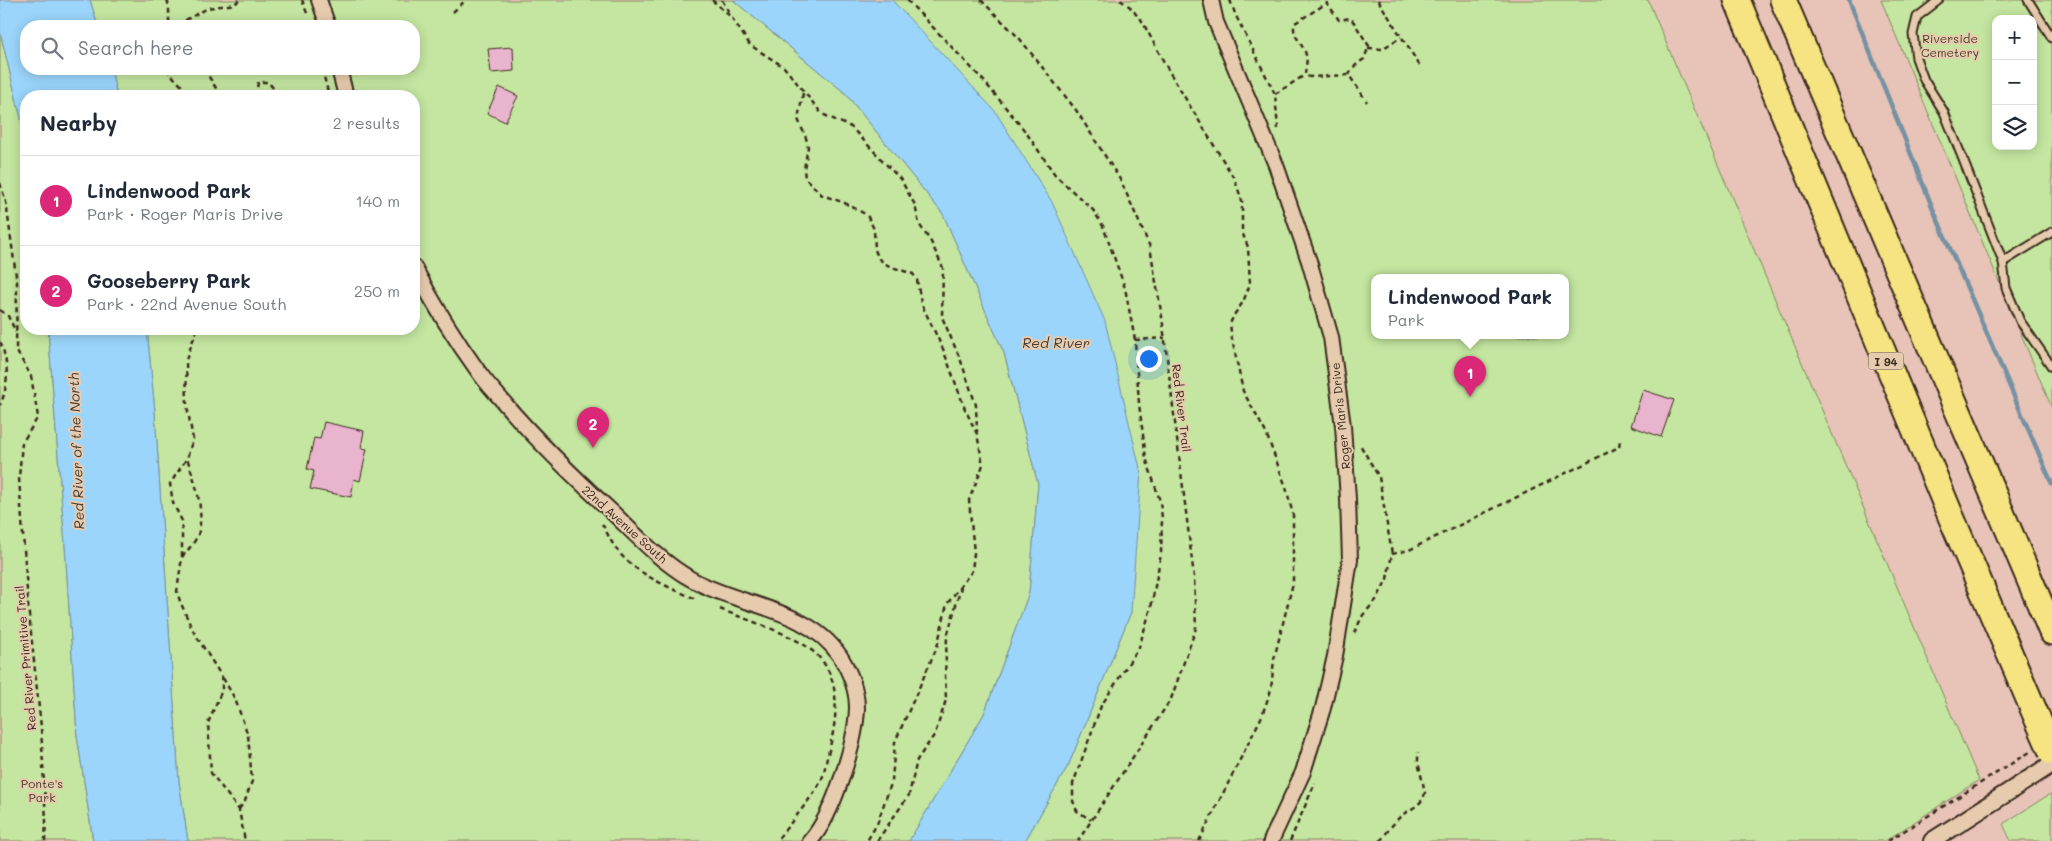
<!DOCTYPE html>
<html lang="en">
<head>
<meta charset="utf-8">
<style>
  :root { --surface:#fff; --page:#f6f6f7; --text:#1f2937; --muted:#747a83; --line:#e0e1e3; --accent:#db2777 }
  body { margin:0; font-family:Mali,sans-serif; background:var(--page); color:var(--text) }
  .controls { position:absolute; right:15px; top:15px; display:grid; overflow:hidden; border-radius:10px; box-shadow:0 2px 12px #0003 }
  .controls button { width:45px; height:45px; display:grid; place-items:center; padding:0; border:0; border-bottom:1px solid var(--line); background:var(--surface); color:var(--text); font:25px sans-serif }
  .you { position:absolute; left:1148px; top:358px; width:18px; height:18px; margin:-12px; border:4px solid #fff; border-radius:50%; background:#1a73e8; box-shadow:0 0 0 8px #1a73e833 }
  .badge { display:grid; place-items:center; width:32px; height:32px; border-radius:50%; background:var(--accent); color:#fff; font-size:16px; font-weight:700 }
  .pin { position:absolute; translate:-50% -41px; filter:drop-shadow(0 1px 2px #0008) }
  .pin::after { content:''; position:absolute; top:26px; width:18px; height:15px; background:inherit; clip-path:polygon(0 0,100% 0,50% 100%) }
  .popup { position:absolute; left:1371px; top:274px; width:198px; height:65px; box-sizing:border-box; display:grid; place-content:center; border-radius:10px; background:var(--surface); filter:drop-shadow(0 1px 4px #0005); font-size:16px; white-space:nowrap; color:var(--muted) }
  .popup b { font-size:19px; color:var(--text) }
  .popup::after { content:''; position:absolute; left:50%; top:100%; margin-left:-10px; border:10px solid transparent; border-top-color:var(--surface) }
  .list { margin:0; padding:0; list-style:none }
  h2 { display:flex; justify-content:space-between; align-items:center; height:65px; margin:0; padding:0 20px; font-size:21px }
  h2 small { font-size:16px; font-weight:400; color:var(--muted) }
  .list li { display:grid; grid-template-columns:32px 1fr auto; gap:15px; align-items:center; box-sizing:border-box; height:90px; padding:0 20px; border-top:1px solid var(--line) }
  .list b { display:block; font-size:19px; white-space:nowrap }
  .list p { margin:0; font-size:16px; white-space:nowrap; color:var(--muted) }
  .list em { font-size:16px; font-style:normal; color:var(--muted) }
  .icon { flex:none; width:28px; height:28px; fill:none; stroke:currentColor; stroke-width:2; stroke-linecap:round; stroke-linejoin:round }
  .map { position:relative; flex:none; width:2052px; height:841px; overflow:hidden }
  .search { position:absolute; background:var(--surface); box-shadow:0 2px 12px #0003; left:20px; top:20px; width:400px; height:55px; display:flex; align-items:center; gap:12px; box-sizing:border-box; padding:0 18px; border-radius:20px; color:var(--muted); font-size:19px }
  .panel { position:absolute; background:var(--surface); box-shadow:0 2px 12px #0003; left:20px; top:90px; width:400px; height:245px; border-radius:20px }
  .map>svg:first-child { display:block }
</style>
</head>
<body>
<div class="map">
<svg width="2052" height="841" viewBox="0 0 2052 841">
  <rect width="100%" height="100%" fill="#e7c4b7"/>
  <filter id="ink" filterUnits="userSpaceOnUse"><feTurbulence type="fractalNoise" baseFrequency=".02" numOctaves="2"/><feDisplacementMap in="SourceGraphic" scale="10" xChannelSelector="R" yChannelSelector="G"/><feConvolveMatrix kernelMatrix="1 2 1 2 8 2 1 2 1" color-interpolation-filters="sRGB"/></filter>
  <g filter="url(#ink)">
    <g fill="#c4e6a0" stroke="#80885f" fill-rule="evenodd">
      <path d="M 90,0 L 733,0 L 845,93 L 943,214 L 1004,353 L 1038,484 L 1029,593 L 984,714 L 909,841 L 188,841 L 179,782 L 155,412 L 147,329 L 414,329 L 414,96 L 117,96 L 111,69 L 414,69 L 414,26 L 98,26 Z"/>
      <path d="M 892,0 L 1648,0 L 1979,780 L 1885,841 L 1025,841 L 1069,764 L 1131,612 ZM 1375,278 L 1565,278 L 1565,336 L 1375,336 Z"/>
      <path d="M 1881,0 L 2052,0 L 2052,408 ZM 1996,19 L 2033,19 L 2033,146 L 1996,146 Z"/>
      <path d="M 0,32 L 26,139 L 26,329 L 48,329 L 65,545 L 77,735 L 93,841 L 0,841 Z"/>
      <path d="M 2050,794 L 2052,798 L 2052,841 L 2011,841 L 2003,824 Z"/>
    </g>
    <g fill="#9bd5fb" stroke="#7591a3">
      <path d="M 0,0 L 90,0 L 98,26 L 26,26 L 26,69 L 111,69 L 117,96 L 26,96 L 26,139 L 0,32 Z"/>
      <path d="M 733,0 L 892,0 L 995,111 L 1052,202 L 1105,321 L 1141,473 L 1131,612 L 1069,764 L 1025,841 L 909,841 L 984,714 L 1029,593 L 1038,484 L 1004,353 L 943,214 L 845,93 Z"/>
      <path d="M 48,329 L 147,329 L 155,412 L 179,782 L 188,841 L 93,841 L 77,735 L 65,545 Z"/>
    </g>
    <g fill="none" stroke-linecap="round" stroke-linejoin="round">
      <path stroke="#7591a3" stroke-width="4.5" d="M 1849,0 L 1933,209 L 2052,484"/>
    </g>
    <g fill="#e9b4cd" stroke="#3b2a1e">
      <path d="M 513,47 L 514,71 L 491,73 L 488,49 Z"/>
      <path d="M 499,87 L 518,96 L 505,122 L 487,113 Z"/>
      <path d="M 1643,390 L 1674,400 L 1661,437 L 1631,426 Z"/>
      <path d="M 324,422 L 364,431 L 361,448 L 367,449 L 360,481 L 354,479 L 351,497 L 310,489 L 314,471 L 307,469 L 314,438 L 320,439 Z"/>
    </g>
    <g fill="none" stroke-linecap="round" stroke-linejoin="round">
      <g stroke="#3b2a1e" stroke-width="11">
        <g id="service">
          <path d="M 1939,0 L 1917,17 L 1913,34 L 1916,58 L 1924,80 L 1944,112 L 1964,162 L 2003,262 L 2006,288 L 2020,321 L 2052,367"/>
          <path d="M 2028,0 L 2052,38"/>
          <path d="M 2003,262 L 2052,232"/>
        </g>
      </g>
      <g stroke="#3b2a1e" stroke-width="18">
        <g id="minor">
          <path d="M 319,0 L 328,26"/>
          <path d="M 1211,0 L 1216,22 L 1276,165 L 1309,261 L 1331,337 L 1343,426 L 1348,499 L 1350,560 L 1335,656 L 1323,708 L 1303,772 L 1271,841"/>
          <path d="M 339,69 L 346,96"/>
          <path d="M 414,267 C 433,303 454,338 478,371 C 486,383 497,394 506,405 C 539,443 575,478 612,512 C 637,536 661,562 691,579 C 738,606 807,607 840,656 C 850,672 857,690 857,708 C 856,742 833,816 810,841"/>
        </g>
      </g>
      <g stroke="#3b2a1e" stroke-width="20">
        <path id="tertiary" d="M 1932,841 L 2052,764"/>
      </g>
      <g stroke="#3b2a1e" stroke-width="29">
        <g id="motorway">
          <path d="M 1737,0 L 1952,519 L 2038,720"/>
          <path d="M 1783,0 L 2052,632"/>
        </g>
      </g>
      <g stroke="#3b2a1e" stroke-width="2.5" stroke-dasharray="5 4" stroke-linecap="butt">
        <path d="M 167,0 L 169,6 L 169,26"/>
        <path d="M 302,0 L 308,16"/>
        <path d="M 712,0 L 732,18 L 750,45 L 784,67 L 822,114 L 851,127 L 901,180 L 915,205 L 919,224 L 931,242 L 943,268 L 942,317 L 961,361 L 976,405 L 977,432"/>
        <path d="M 722,0 L 730,14"/>
        <path d="M 907,0 L 983,80 L 1025,131 L 1056,176 L 1093,210 L 1103,226 L 1125,288 L 1135,340 L 1139,404 L 1146,458 L 1160,501 L 1162,518 L 1161,554 L 1151,608 L 1139,647 L 1101,706 L 1073,784 L 1073,801 L 1077,811 L 1091,820"/>
        <path d="M 981,0 L 1020,39 L 1076,110 L 1121,181 L 1150,247 L 1162,317 L 1194,577 L 1196,628 L 1171,699 L 1078,841"/>
        <path d="M 1120,0 L 1129,6 L 1142,21 L 1170,73 L 1235,180 L 1242,201 L 1242,232 L 1248,247 L 1250,284 L 1243,302 L 1234,315 L 1230,324 L 1232,339 L 1243,391 L 1266,433 L 1286,487 L 1293,515 L 1293,583 L 1274,659 L 1271,690 L 1261,718 L 1199,841"/>
        <path d="M 1230,0 L 1236,16 L 1275,94 L 1278,129"/>
        <path d="M 1378,0 L 1420,66"/>
        <path d="M 453,12 L 466,0"/>
        <path d="M 179,26 L 180,23 L 208,8 L 235,4 L 239,0"/>
        <path d="M 1368,48 L 1382,49 L 1401,37"/>
        <path d="M 166,69 L 191,96"/>
        <path d="M 204,69 L 221,96"/>
        <path d="M 322,69 L 329,96"/>
        <path d="M 1349,75 L 1352,68 L 1364,59 L 1369,46 L 1353,21 L 1350,18 L 1339,20 L 1327,3 L 1295,23 C 1290,34 1304,45 1306,55 C 1308,61 1305,69 1305,75 L 1309,77 L 1349,75 L 1367,102"/>
        <path d="M 803,93 L 798,119 L 806,138 L 808,147 L 804,169 L 805,178 L 822,195 L 845,203 L 867,215 L 874,229 L 875,250 L 879,259 L 889,266 L 913,274 L 917,280 L 921,303 L 943,349 L 965,409 L 977,434 L 983,465 L 969,500 L 974,553 L 972,571 L 947,604 L 937,647 L 895,742 L 892,781 L 877,824 L 867,841"/>
        <path d="M 1275,94 L 1305,75"/>
        <path d="M 166,96 L 169,93 L 179,96"/>
        <path d="M 256,96 L 258,82 L 268,82 L 280,96"/>
        <path d="M 0,183 L 6,202 L 17,283 L 16,350 L 31,376 L 38,417 L 22,443 L 19,478 L 28,605 L 41,727 L 46,821 L 45,841"/>
        <path d="M 0,310 L 8,316 L 16,332"/>
        <path d="M 197,329 L 186,360 L 187,406 L 193,439 L 187,458 L 170,484 L 173,503 L 182,521 L 182,557 L 177,592 L 180,601 L 192,629 L 222,677 L 222,690 L 208,723 L 211,773 L 239,810 L 245,841"/>
        <path d="M 1135,340 L 1165,338"/>
        <path d="M 0,342 C 9,361 9,386 0,405"/>
        <path d="M 602,524 C 606,530 609,538 613,544 C 630,572 668,587 696,599"/>
        <path d="M 1392,554 L 1409,550 L 1619,447 L 1620,440"/>
        <path d="M 182,557 C 187,551 195,542 198,535 C 205,509 195,482 187,458"/>
        <path d="M 720,609 C 746,620 788,632 810,649 C 845,675 837,722 827,758 C 825,766 824,776 820,783 C 810,800 789,825 776,841"/>
        <path d="M 1354,633 L 1363,615 L 1377,599 L 1387,579 L 1392,554 L 1379,477 L 1359,443"/>
        <path d="M 223,678 L 235,699 L 248,735 L 252,781 L 245,801 L 239,809"/>
        <path d="M 877,841 L 909,795 L 917,760 L 935,734 L 946,700 L 945,674 L 947,637 L 961,587"/>
        <path d="M 1290,841 L 1315,783"/>
        <path d="M 1380,841 C 1387,833 1393,823 1401,816 C 1409,809 1423,806 1425,792 L 1418,762 L 1418,752"/>
        <path d="M 1888,841 L 2030,752"/>
      </g>
      <use href="#service" stroke="#e6cbae" stroke-width="7"/>
      <use href="#minor" stroke="#e6cbae" stroke-width="14"/>
      <use href="#tertiary" stroke="#e6cbae" stroke-width="16"/>
      <use href="#motorway" stroke="#f6e381" stroke-width="25"/>
      <g stroke="#3b2a1e" stroke-width="29" stroke-linecap="butt">
        <path id="motorway-bridge" d="M 2038,720 L 2052,752"/>
      </g>
      <use href="#motorway-bridge" stroke="#f6e381" stroke-width="25"/>
    </g>
  </g>
  <g text-anchor="middle" dominant-baseline="central" stroke-width="4" stroke-linejoin="round" paint-order="stroke">
    <rect fill="#e6cbae" stroke="#6e5a49" stroke-width="1" x="1868.5" y="352.5" width="35" height="17" rx="4"/>
    <g font-size="11" font-weight="bold" fill="#3b2a1e">
      <text x="1886" y="361">I 94</text>
    </g>
    <g font-size="12" fill="#493d2b" stroke="#e6cbae">
      <text x="1950" y="38">Riverside<tspan x="1950" dy="14">Cemetery</tspan></text>
      <text x="42" y="783">Ponte's<tspan x="42" dy="14">Park</tspan></text>
    </g>
    <g font-size="12" fill="#3b2a1e" stroke="#e6cbae">
      <text transform="translate(1182 408) rotate(83)">Red River Trail</text>
      <text transform="translate(1340 416) rotate(-96)">Roger Maris Drive</text>
      <text transform="translate(625 524) rotate(42)">22nd Avenue South</text>
      <text transform="translate(25 658) rotate(-95)">Red River Primitive Trail</text>
    </g>
    <g font-size="14" font-style="italic" fill="#453b34" stroke="#e6cbae">
      <text x="1056" y="342">Red River</text>
      <text transform="translate(76 451) rotate(-92)">Red River of the North</text>
    </g>
  </g>
</svg>
<div class="controls">
<button>+</button>
<button>−</button>
<button><svg class="icon" aria-label="layers" viewBox="0 0 24 24"><path d="M12 4l9 5-9 5-9-5zM3 14l9 5 9-5"/></svg></button>
</div>
<div class="you"></div>
<div class="pin badge" style="left:1470px;top:397px">1</div>
<div class="popup"><b>Lindenwood Park</b>Park</div>
<div class="pin badge" style="left:593px;top:448px">2</div>
<div class="search"><svg class="icon" aria-label="search" viewBox="0 0 24 24"><circle cx="10" cy="10" r="6"/><path d="M15 15l6 6"/></svg>Search here</div>
<section class="panel">
<h2>Nearby<small>2 results</small></h2>
<ul class="list">
<li><span class="badge">1</span><div><b>Lindenwood Park</b><p>Park · Roger Maris Drive</p></div><em>140 m</em></li>
<li><span class="badge">2</span><div><b>Gooseberry Park</b><p>Park · 22nd Avenue South</p></div><em>250 m</em></li>
</ul>
</section>
</div>
</body>
</html>
